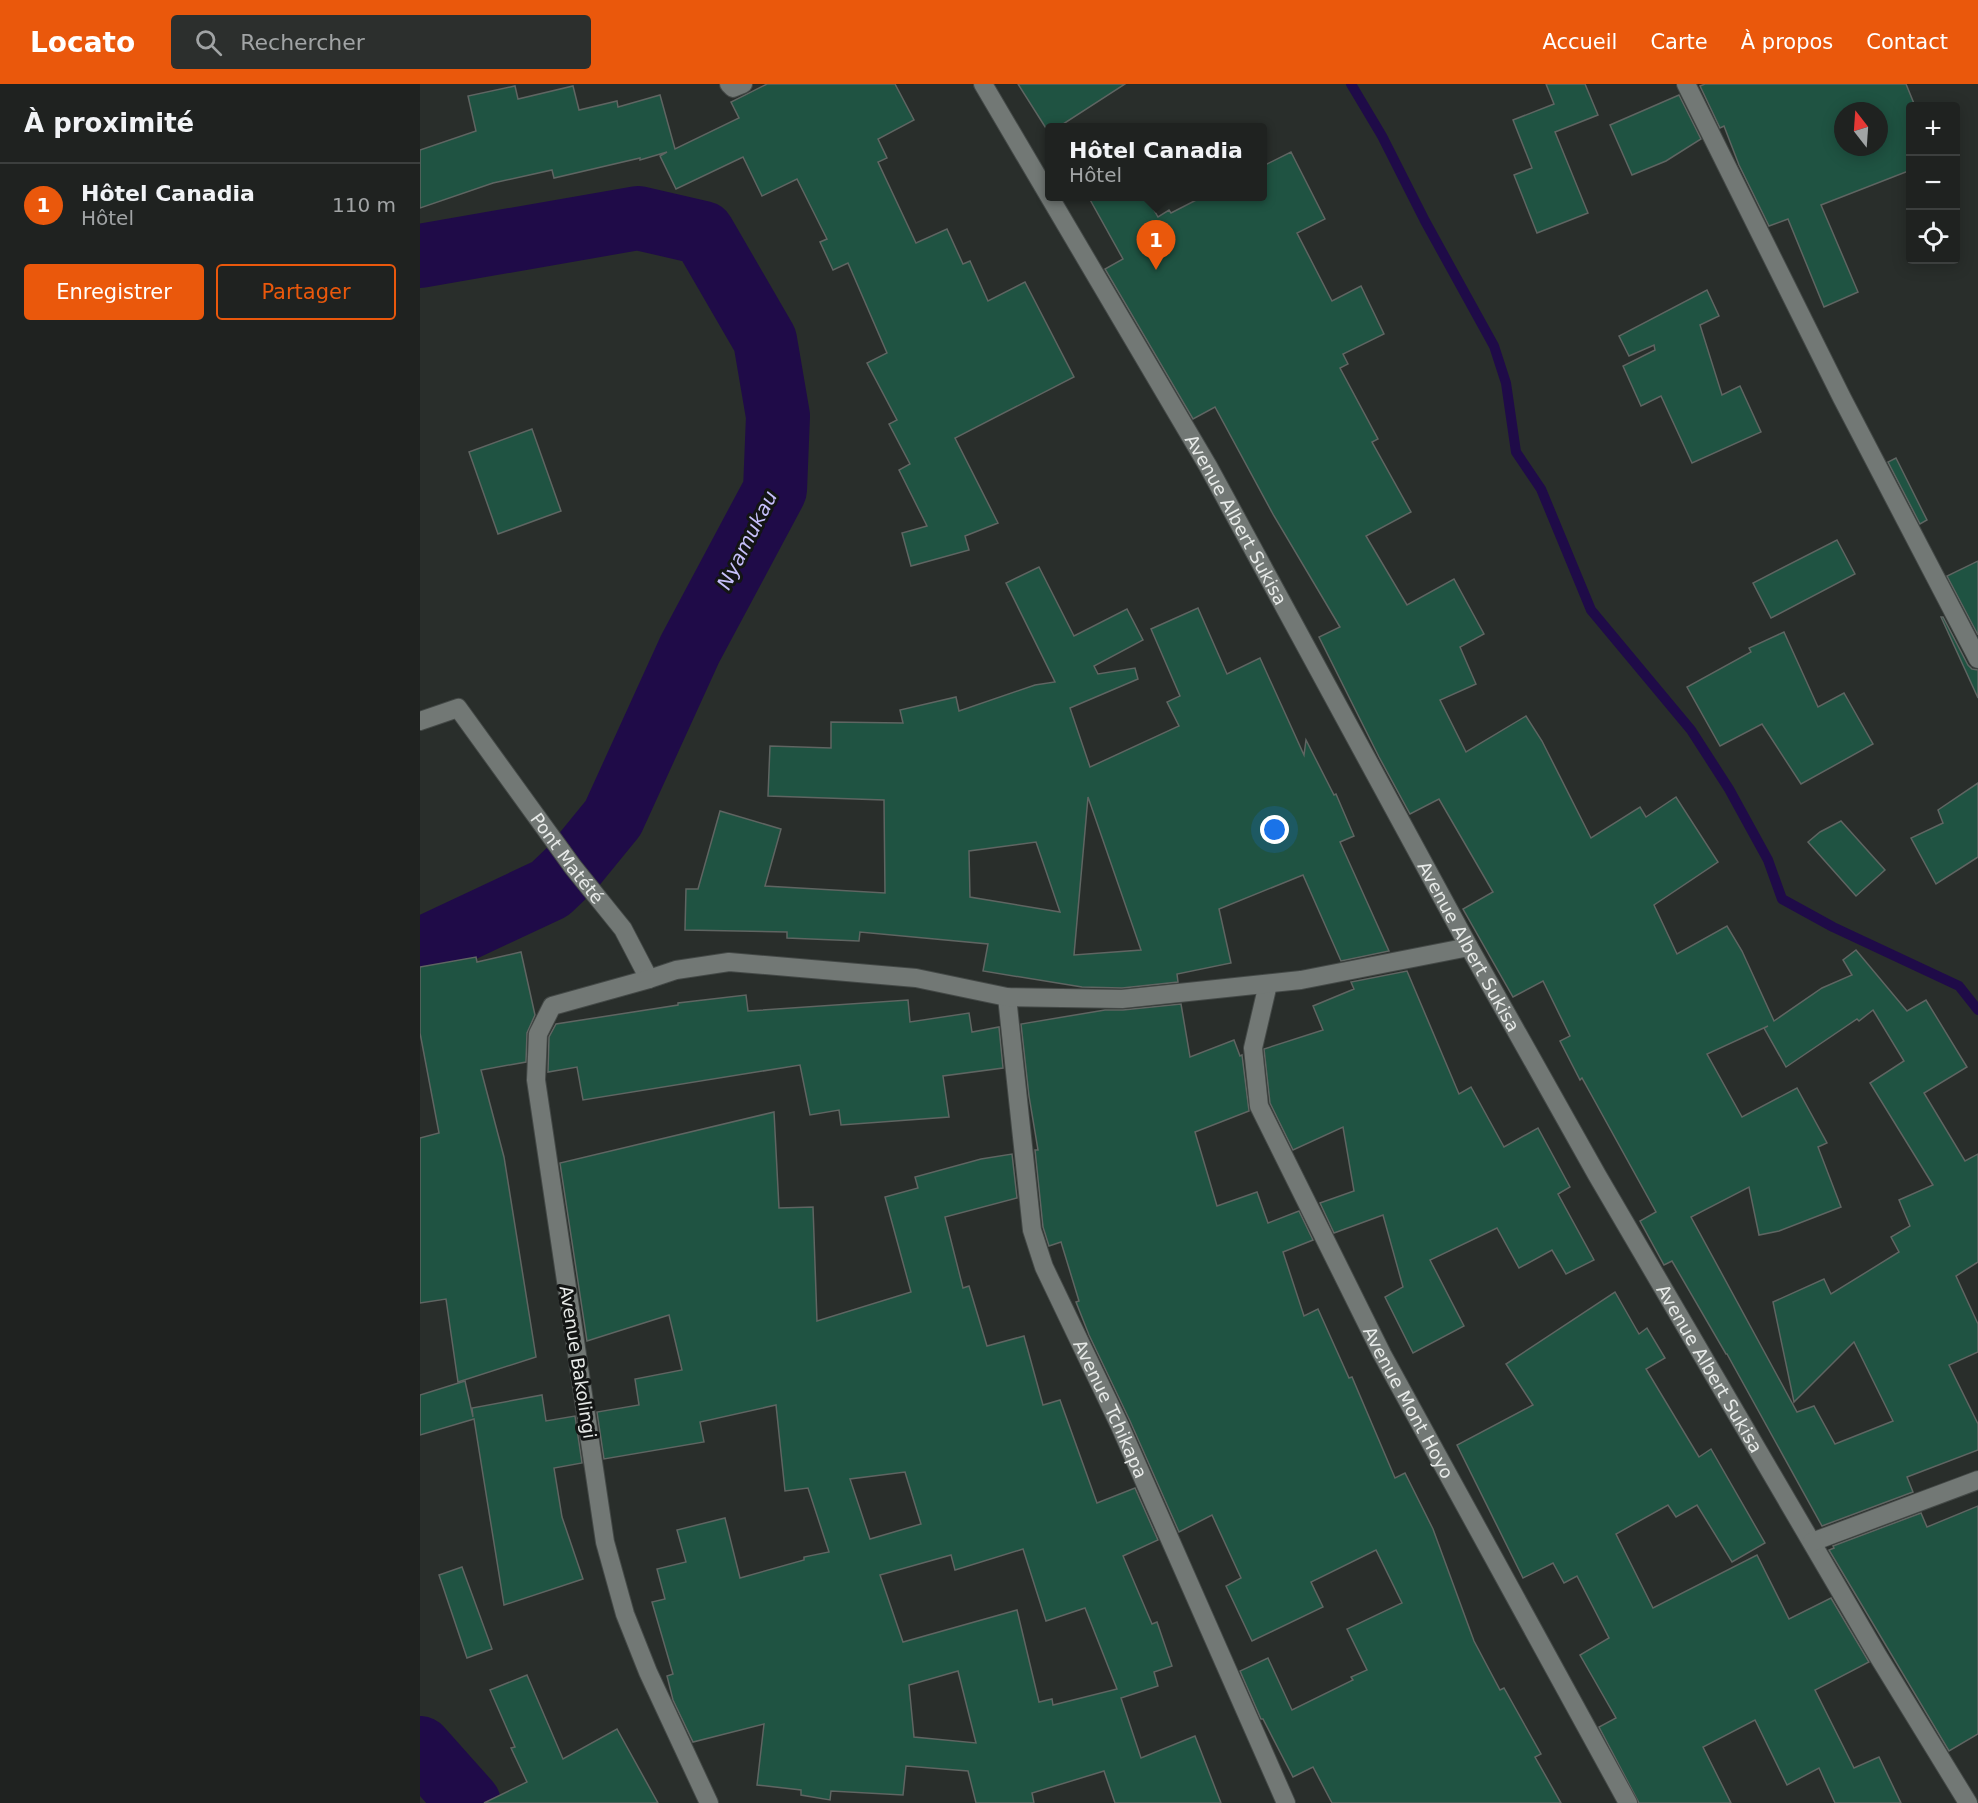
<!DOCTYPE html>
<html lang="fr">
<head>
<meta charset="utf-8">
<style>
  :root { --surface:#1f2220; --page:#2c2f2d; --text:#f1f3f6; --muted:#a1a4a5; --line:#3c3f3e; --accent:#ea580c }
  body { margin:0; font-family:"DejaVu Sans",sans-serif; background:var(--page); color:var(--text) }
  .controls { position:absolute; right:18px; top:18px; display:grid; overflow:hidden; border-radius:6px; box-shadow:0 3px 15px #0003 }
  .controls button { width:54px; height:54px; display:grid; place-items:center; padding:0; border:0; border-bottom:2px solid var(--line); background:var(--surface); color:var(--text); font:30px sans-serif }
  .compass { position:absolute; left:1414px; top:18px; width:54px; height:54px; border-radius:50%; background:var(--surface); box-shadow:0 3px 15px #0003; rotate:343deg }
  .you { position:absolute; left:855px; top:746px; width:21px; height:21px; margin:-15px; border:4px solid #fff; border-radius:50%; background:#1a73e8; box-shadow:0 0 0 9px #1a73e833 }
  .badge { display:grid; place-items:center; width:39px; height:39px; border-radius:50%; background:var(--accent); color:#fff; font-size:20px; font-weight:700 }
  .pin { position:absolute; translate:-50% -50px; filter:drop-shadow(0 2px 3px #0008) }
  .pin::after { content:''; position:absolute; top:32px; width:21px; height:18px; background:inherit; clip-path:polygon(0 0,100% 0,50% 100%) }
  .popup { position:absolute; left:625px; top:39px; width:222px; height:78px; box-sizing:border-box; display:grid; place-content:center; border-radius:6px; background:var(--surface); filter:drop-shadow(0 2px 4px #0005); font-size:20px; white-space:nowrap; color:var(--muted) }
  .popup b { font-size:22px; color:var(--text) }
  .popup::after { content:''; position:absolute; left:50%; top:100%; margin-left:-12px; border:12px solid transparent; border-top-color:var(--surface) }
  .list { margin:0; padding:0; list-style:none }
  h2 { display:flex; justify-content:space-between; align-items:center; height:78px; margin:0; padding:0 24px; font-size:26px }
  h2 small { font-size:20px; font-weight:400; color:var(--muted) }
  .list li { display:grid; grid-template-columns:39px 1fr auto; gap:18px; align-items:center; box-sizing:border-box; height:84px; padding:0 24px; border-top:2px solid var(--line) }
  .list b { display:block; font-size:22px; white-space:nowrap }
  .list p { margin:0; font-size:20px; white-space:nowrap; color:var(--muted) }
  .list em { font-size:20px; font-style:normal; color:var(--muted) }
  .actions { display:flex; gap:12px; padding:18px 24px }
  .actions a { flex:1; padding:14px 0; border:2px solid var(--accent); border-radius:6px; text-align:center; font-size:21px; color:var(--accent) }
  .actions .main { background:var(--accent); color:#fff }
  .icon { flex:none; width:33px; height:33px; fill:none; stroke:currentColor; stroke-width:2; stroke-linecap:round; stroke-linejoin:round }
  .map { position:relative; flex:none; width:1558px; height:1719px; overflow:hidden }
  header { display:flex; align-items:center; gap:36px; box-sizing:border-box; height:84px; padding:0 30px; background:var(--accent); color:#fff }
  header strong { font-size:28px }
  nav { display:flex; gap:33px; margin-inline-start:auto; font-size:21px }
  .search { width:420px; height:54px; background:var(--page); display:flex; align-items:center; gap:15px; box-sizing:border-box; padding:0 21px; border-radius:6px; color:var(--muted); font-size:22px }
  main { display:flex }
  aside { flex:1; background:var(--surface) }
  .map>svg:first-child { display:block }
</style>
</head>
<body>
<header>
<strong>Locato</strong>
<div class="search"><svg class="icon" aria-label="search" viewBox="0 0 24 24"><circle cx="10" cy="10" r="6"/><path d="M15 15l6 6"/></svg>Rechercher</div>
<nav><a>Accueil</a><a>Carte</a><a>À propos</a><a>Contact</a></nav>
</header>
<main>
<aside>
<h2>À proximité<small></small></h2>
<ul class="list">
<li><span class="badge">1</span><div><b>Hôtel Canadia</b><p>Hôtel</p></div><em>110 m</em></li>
</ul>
<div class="actions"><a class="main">Enregistrer</a><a>Partager</a></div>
</aside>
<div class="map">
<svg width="1558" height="1719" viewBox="0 0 1558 1719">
  <rect width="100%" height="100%" fill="#292e2b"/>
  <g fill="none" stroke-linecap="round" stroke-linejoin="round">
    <path stroke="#1f0b48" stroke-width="10" d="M 931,0 L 962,52 L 1005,137 L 1074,262 L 1086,299 L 1096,368 L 1121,405 L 1171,526 L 1271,646 L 1309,705 L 1348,776 L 1362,815 L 1413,843 L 1539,902 L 1558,926"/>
    <g stroke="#1f0b48" stroke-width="64">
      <path d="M 0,172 L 218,134 L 283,149 L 345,256 L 358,332 L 355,406 L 270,565 L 193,734 L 153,783 L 130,805 L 0,866"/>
      <path d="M 0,1664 L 49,1719"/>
    </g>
  </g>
  <g fill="#1f5342" stroke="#5f6562" stroke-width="1.5" fill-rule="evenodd">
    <path d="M 347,0 L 475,0 L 494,36 L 458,55 L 467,74 L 458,78 L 496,159 L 527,145 L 543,180 L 550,177 L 568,217 L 605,198 L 654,293 L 535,354 L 578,439 L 545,452 L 549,466 L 491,482 L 482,449 L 507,442 L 479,386 L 490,380 L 469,340 L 477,336 L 447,279 L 467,269 L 428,179 L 413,186 L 400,158 L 407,155 L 377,95 L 342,112 L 323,73 L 256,105 L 240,72 L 247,68 L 220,76 L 220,74 L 134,94 L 132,86 L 73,99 L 0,124 L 0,66 L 56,47 L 48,12 L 95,2 L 98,15 L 153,2 L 159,26 L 197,17 L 198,23 L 240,11 L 255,65 L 319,34 L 311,18 Z"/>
    <path d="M 598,0 L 705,0 L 637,44 L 630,44 L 629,49 Z"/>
    <path d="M 1126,0 L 1165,0 L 1178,31 L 1135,48 L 1168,129 L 1117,149 L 1094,91 L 1112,84 L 1093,36 L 1134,20 Z"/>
    <path d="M 1285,0 L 1486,0 L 1495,22 L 1491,22 L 1491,86 L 1401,121 L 1438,208 L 1404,223 L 1368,135 L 1349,142 L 1319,81 L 1304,42 L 1300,44 L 1280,2 ZM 1423,27 L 1459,27 L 1459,63 L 1423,63 Z"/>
    <path d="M 1259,11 L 1281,55 L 1246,77 L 1212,91 L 1190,41 Z"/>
    <path d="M 871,68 L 905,135 L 877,149 L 912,217 L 941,202 L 964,250 L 923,270 L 928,280 L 920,284 L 958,355 L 952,358 L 991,428 L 946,452 L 987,521 L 1034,495 L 1064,550 L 1040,563 L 1056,600 L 1020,616 L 1046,668 L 1106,632 L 1122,657 L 1171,754 L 1220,723 L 1226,733 L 1256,713 L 1298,778 L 1234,821 L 1257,870 L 1307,842 L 1322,867 L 1354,937 L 1402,904 L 1432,891 L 1423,876 L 1436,866 L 1487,927 L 1506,916 L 1547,983 L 1504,1009 L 1545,1077 L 1558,1070 L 1558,1178 L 1536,1192 L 1558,1240 L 1558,1268 L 1529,1281 L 1558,1340 L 1558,1366 L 1487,1393 L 1493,1408 L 1402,1442 L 1307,1270 L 1306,1270 L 1252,1177 L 1244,1181 L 1220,1137 L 1236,1128 L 1162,994 L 1160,996 L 1140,957 L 1150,952 L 1123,897 L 1093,913 L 1043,825 L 1073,808 L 1019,715 L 990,730 L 959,673 L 899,553 L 920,543 L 854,432 L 795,323 L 773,335 L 685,185 L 703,175 L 668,112 L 726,112 L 738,133 L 749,126 L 751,129 L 784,112 L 843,112 L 843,82 ZM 1453,926 L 1484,977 L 1450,999 L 1513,1101 L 1479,1116 L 1490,1142 L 1471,1153 L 1479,1168 L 1411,1210 L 1404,1195 L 1353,1218 L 1374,1318 L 1434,1258 L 1473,1337 L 1415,1360 L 1394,1322 L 1377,1328 L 1271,1133 L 1329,1103 L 1339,1151 L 1359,1147 L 1421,1123 L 1398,1063 L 1407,1059 L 1377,1004 L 1322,1033 L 1287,970 L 1348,942 L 1344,944 L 1366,983 L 1437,935 L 1439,937 Z"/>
    <path d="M 1287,206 L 1299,232 L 1280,241 L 1302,311 L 1320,302 L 1341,348 L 1272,379 L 1241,312 L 1221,322 L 1203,282 L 1235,266 L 1234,261 L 1209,272 L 1199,252 Z"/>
    <path d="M 112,345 L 141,427 L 78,450 L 49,368 Z"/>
    <path d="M 1476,374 L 1507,436 L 1500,440 L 1468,378 Z"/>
    <path d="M 1417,456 L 1435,490 L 1351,534 L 1333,499 Z"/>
    <path d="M 1558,477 L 1558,551 L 1527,492 Z"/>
    <path d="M 619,483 L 654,552 L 707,525 L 723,556 L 674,582 L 678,590 L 715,584 L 718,595 L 650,624 L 670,683 L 759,642 L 747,618 L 760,612 L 731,545 L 778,524 L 807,590 L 840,574 L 884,671 L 886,656 L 914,711 L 916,710 L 934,752 L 920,758 L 969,867 L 921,877 L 883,791 L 799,825 L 811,879 L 757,890 L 758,898 L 702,904 L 662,903 L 563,887 L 568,860 L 440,848 L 439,857 L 367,854 L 367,848 L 265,846 L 266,805 L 278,805 L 300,727 L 361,745 L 345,802 L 465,809 L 464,716 L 348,712 L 350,662 L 411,664 L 411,638 L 483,639 L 480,626 L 536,613 L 539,627 L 615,601 L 635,598 L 586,499 ZM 668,713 L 721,866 L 654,871 ZM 616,758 L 640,828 L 550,813 L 549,767 Z"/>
    <path d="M 1521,533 L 1523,533 L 1548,581 L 1552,585 L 1558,586 L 1558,614 Z"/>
    <path d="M 1364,548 L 1398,623 L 1424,609 L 1453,660 L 1381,700 L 1342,640 L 1300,662 L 1267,603 L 1331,568 L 1329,564 Z"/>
    <path d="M 1558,699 L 1558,773 L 1516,800 L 1491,754 L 1523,739 L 1518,726 Z"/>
    <path d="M 1421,737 L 1465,786 L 1436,812 L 1388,758 L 1400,748 Z"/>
    <path d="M 101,868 L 115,931 L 107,949 L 106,978 L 61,986 L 84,1073 L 116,1273 L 38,1298 L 26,1215 L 0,1219 L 0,1054 L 19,1049 L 0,949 L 0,883 L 56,873 L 57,878 Z"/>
    <path d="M 987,887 L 1039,1010 L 1051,1003 L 1084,1063 L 1118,1044 L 1150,1103 L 1138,1110 L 1174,1176 L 1146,1190 L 1132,1166 L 1099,1184 L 1077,1144 L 1010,1176 L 1044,1242 L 993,1269 L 965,1213 L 983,1203 L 963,1131 L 914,1149 L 900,1119 L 934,1107 L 923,1043 L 873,1066 L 850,1019 L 844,965 L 903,946 L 893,922 L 934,905 L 931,898 Z"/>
    <path d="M 326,911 L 328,927 L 488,916 L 490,938 L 549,929 L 552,948 L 579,943 L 583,984 L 523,992 L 529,1033 L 421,1041 L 419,1026 L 390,1031 L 380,981 L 163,1016 L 157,983 L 128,988 L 129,953 L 136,940 L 258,921 L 258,919 Z"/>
    <path d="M 761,920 L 770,973 L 814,956 L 820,972 L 822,971 L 829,1027 L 775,1048 L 797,1122 L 837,1108 L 848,1139 L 879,1127 L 893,1156 L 863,1168 L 884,1232 L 898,1225 L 929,1294 L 932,1293 L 975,1394 L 985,1389 L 1013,1445 L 1054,1557 L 1080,1606 L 1084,1604 L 1121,1670 L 1115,1673 L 1141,1719 L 912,1719 L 893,1683 L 873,1693 L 843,1635 L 841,1635 L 820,1587 L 848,1574 L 872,1626 L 933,1596 L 931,1593 L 947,1586 L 927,1545 L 982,1519 L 956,1466 L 891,1498 L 903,1523 L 832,1557 L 806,1502 L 821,1494 L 792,1431 L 759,1448 L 710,1337 L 669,1251 L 656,1218 L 659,1217 L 641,1158 L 629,1162 L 623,1143 L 615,1066 L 618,1066 L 609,1012 L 601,940 L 685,926 L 703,926 Z"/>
    <path d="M 354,1028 L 359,1124 L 393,1123 L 397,1237 L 491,1208 L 465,1113 L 498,1104 L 495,1093 L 561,1075 L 592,1070 L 597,1114 L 525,1133 L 543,1204 L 549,1202 L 567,1262 L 604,1252 L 623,1321 L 640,1316 L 677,1419 L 715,1404 L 738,1456 L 703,1472 L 732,1540 L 737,1538 L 752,1582 L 734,1588 L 738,1602 L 701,1614 L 721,1674 L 775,1652 L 801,1719 L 695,1719 L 684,1687 L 612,1709 L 614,1719 L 556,1719 L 548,1687 L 486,1682 L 483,1711 L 411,1707 L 410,1716 L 381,1711 L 381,1706 L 337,1701 L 344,1640 L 273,1658 L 253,1616 L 247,1592 L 253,1590 L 232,1518 L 245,1515 L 237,1485 L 266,1478 L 257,1446 L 305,1434 L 320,1494 L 384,1476 L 384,1473 L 409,1468 L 388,1404 L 365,1407 L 356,1321 L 280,1338 L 284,1358 L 184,1375 L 177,1328 L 219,1321 L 215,1295 L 262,1286 L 249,1231 L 167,1257 L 140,1079 ZM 485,1388 L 501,1440 L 450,1455 L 430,1395 ZM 603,1465 L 626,1537 L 665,1524 L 697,1605 L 633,1621 L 632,1615 L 619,1618 L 597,1526 L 483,1558 L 460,1491 L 531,1471 L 535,1486 ZM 538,1587 L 556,1659 L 494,1653 L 489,1601 Z"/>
    <path d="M 1195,1208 L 1219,1250 L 1227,1244 L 1245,1274 L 1226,1285 L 1279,1373 L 1291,1365 L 1345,1459 L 1312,1478 L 1277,1421 L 1256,1433 L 1248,1421 L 1196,1450 L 1233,1524 L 1337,1471 L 1369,1535 L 1411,1514 L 1449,1578 L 1395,1606 L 1434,1684 L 1459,1673 L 1481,1719 L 1415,1719 L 1399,1684 L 1367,1701 L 1335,1636 L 1283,1663 L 1311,1719 L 1219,1719 L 1179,1643 L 1196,1634 L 1160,1571 L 1189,1554 L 1157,1492 L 1144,1499 L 1133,1479 L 1103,1494 L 1037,1361 L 1113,1321 L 1086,1280 Z"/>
    <path d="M 45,1297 L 53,1333 L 52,1324 L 122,1311 L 126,1337 L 155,1332 L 162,1379 L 134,1384 L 142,1433 L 163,1495 L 84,1521 L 54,1335 L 0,1351 L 0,1311 Z"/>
    <path d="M 1558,1422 L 1558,1650 L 1529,1667 L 1409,1466 L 1414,1464 L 1413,1462 L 1501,1429 L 1507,1443 Z"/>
    <path d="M 42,1483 L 72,1565 L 47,1574 L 19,1491 Z"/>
    <path d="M 107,1591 L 143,1675 L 197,1645 L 238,1719 L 64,1719 L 107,1698 L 91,1664 L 95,1663 L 70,1606 Z"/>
  </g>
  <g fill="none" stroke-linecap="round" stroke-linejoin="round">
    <g stroke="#444947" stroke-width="20">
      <g id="minor">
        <path d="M 309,0 L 313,4 L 323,0"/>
        <path id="s1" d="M 563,0 L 788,382 L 1049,863 L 1177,1091 L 1458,1572 L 1548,1719"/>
        <path d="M 1266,0 L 1422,314 L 1558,575"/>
        <path id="s2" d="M 0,637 L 38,624 L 153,783 L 203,845 L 229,895"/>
        <path id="s3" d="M 848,900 L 833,964 L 839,1022 L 962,1270 L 1208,1719"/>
        <path id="s4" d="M 587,913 L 612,1146 L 624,1183 L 700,1342 L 866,1719"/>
        <path d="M 1392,1458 L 1558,1396"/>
        <path d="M 289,1719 L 228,1588 L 205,1530 L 185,1458 L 116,996 L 118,950 L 132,922 L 229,895 L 256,886 L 309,878 L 496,894 L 587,913 L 702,915 L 881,896 L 1049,863"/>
      </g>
    </g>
    <use href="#minor" stroke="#727875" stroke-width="18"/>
  </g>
  <g text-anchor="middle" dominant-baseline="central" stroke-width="6" stroke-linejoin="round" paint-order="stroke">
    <g font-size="18" fill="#e7eae8" stroke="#131514">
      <text stroke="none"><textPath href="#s1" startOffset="504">Avenue Albert Sukisa</textPath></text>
      <text stroke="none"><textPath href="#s2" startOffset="226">Pont Matété</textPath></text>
      <text stroke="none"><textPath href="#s1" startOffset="990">Avenue Albert Sukisa</textPath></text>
      <text transform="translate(158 1278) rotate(81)">Avenue Bakolingi</text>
      <text stroke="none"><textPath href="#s1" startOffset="1476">Avenue Albert Sukisa</textPath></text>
      <text stroke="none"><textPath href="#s3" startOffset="456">Avenue Mont Hoyo</textPath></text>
      <text stroke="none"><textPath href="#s4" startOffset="430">Avenue Tchikapa</textPath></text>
    </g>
    <g font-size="20" font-style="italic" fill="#c7c0fb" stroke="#131514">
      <text transform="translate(327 456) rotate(-63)">Nyamukau</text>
    </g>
  </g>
</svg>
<div class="controls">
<button>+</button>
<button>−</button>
<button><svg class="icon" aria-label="locate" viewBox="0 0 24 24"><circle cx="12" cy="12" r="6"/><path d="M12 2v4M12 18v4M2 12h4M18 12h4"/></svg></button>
</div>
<svg class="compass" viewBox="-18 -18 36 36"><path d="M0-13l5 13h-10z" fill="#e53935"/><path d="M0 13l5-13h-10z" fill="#a1a4a5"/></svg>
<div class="you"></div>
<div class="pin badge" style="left:736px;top:186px">1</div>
<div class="popup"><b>Hôtel Canadia</b>Hôtel</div>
</div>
</main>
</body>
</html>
